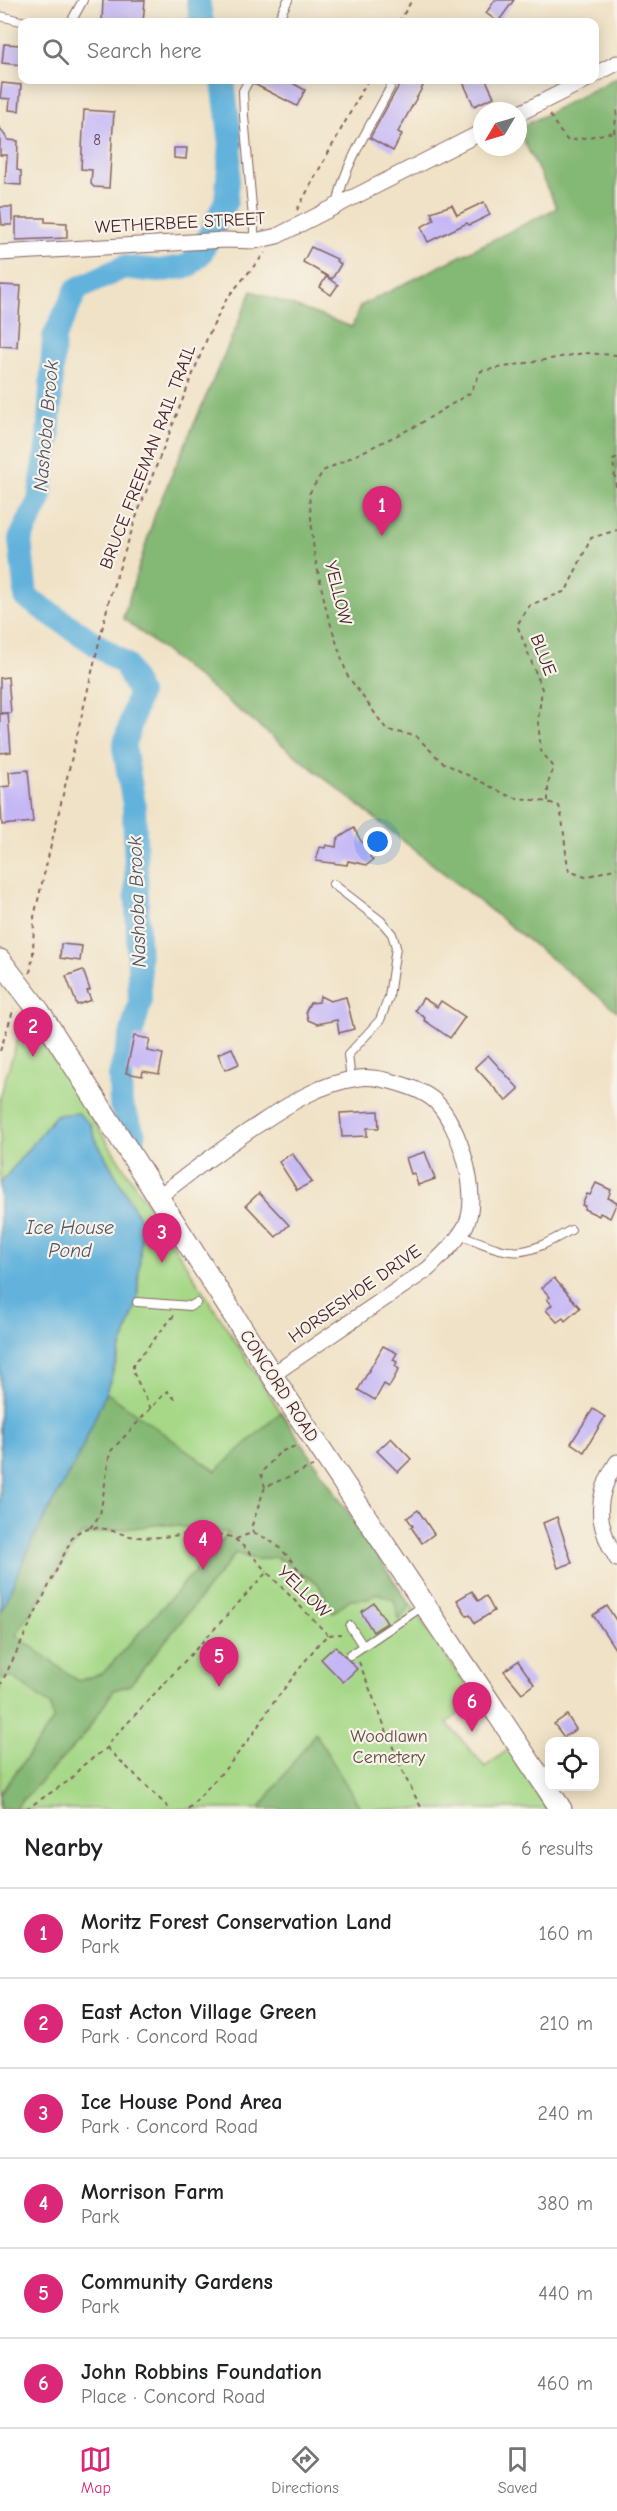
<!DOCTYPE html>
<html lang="en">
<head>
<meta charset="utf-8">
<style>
  :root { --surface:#fff; --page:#f2f2f2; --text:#202124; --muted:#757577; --line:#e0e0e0; --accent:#db2777 }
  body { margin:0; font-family:"Comic Neue",sans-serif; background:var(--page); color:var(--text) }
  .controls { position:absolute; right:18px; bottom:18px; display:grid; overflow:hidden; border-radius:12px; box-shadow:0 3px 15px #0003 }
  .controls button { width:54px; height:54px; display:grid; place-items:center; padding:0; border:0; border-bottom:2px solid var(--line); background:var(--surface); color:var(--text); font:30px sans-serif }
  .compass { position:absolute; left:473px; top:102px; width:54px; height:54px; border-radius:50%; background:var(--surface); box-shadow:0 3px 15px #0003; rotate:232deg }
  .you { position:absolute; left:378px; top:842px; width:21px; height:21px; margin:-15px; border:4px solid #fff; border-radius:50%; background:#1a73e8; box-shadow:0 0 0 9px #1a73e833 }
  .badge { display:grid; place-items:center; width:39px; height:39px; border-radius:50%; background:var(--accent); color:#fff; font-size:20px; font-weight:700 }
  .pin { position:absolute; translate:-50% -50px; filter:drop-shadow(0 2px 3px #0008) }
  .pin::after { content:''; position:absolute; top:32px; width:21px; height:18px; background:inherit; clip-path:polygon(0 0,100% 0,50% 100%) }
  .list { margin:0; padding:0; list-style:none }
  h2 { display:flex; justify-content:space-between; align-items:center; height:78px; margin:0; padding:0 24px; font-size:26px }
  h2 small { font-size:20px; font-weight:400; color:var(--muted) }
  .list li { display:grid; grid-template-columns:39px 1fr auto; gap:18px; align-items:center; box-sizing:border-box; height:90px; padding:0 24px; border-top:2px solid var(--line) }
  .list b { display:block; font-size:22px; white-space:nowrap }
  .list p { margin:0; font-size:20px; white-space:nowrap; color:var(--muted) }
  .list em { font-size:20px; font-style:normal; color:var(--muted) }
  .icon { flex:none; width:33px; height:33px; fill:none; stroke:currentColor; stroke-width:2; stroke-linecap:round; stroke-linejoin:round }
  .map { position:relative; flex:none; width:617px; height:1809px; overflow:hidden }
  .search { position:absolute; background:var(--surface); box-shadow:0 3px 15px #0003; left:18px; right:18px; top:18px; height:66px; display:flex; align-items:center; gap:15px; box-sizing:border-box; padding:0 21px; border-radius:12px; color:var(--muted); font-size:22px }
  .sheet { height:618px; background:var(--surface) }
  nav { display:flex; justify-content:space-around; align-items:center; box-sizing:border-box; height:84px; border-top:2px solid var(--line); background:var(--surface); font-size:16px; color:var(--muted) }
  nav a { display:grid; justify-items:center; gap:3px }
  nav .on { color:var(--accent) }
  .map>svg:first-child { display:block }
</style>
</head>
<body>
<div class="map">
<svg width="617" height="1809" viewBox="0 0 617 1809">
  <rect width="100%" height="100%" fill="#f7f3e8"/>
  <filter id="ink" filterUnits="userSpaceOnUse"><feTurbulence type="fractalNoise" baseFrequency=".0167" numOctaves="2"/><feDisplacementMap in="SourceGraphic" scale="12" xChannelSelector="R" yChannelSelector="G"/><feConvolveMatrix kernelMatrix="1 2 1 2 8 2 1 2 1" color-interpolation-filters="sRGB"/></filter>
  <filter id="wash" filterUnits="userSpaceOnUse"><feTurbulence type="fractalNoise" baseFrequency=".008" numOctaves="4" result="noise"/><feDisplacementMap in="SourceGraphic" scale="24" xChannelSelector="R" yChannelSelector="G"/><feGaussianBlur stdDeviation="1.35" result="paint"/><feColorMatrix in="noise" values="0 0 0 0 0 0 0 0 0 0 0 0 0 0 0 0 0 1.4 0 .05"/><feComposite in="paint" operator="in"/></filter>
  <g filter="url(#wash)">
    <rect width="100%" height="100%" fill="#f0e2c6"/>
    <path fill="#a6d887" stroke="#787c59" stroke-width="1.5" d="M 25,1014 L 316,1467 L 476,1700 L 447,1723 L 485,1767 L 509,1749 L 548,1809 L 0,1809 L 0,1613 L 35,1535 L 106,1392 L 137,1302 L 142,1223 L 96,1140 L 91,1125 L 56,1115 L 0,1184 L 0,1097 Z"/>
    <g fill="#84b874" stroke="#676c50" stroke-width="1.5" fill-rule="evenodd">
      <path d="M 617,77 L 617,1011 L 123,618 L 156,511 L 252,291 L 352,327 L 360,306 L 557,208 L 518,129 Z"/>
      <path d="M 106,1392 L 216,1471 L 281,1412 L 410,1605 L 399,1621 L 394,1600 L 376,1593 L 368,1599 L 349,1600 L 333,1613 L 318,1584 L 276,1557 L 256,1560 L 236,1553 L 130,1685 L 114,1690 L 82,1738 L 14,1809 L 0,1809 L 0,1794 L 53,1721 L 51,1706 L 11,1676 L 0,1680 L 0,1613 L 35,1535 L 79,1455 ZM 162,1524 L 229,1533 L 103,1673 L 78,1681 L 16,1635 L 81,1535 Z"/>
      <path d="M 315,1733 L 361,1809 L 259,1809 Z"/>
    </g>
    <path fill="#62b2dc" stroke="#566884" stroke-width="1.5" d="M 78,1113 L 91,1125 L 96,1140 L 142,1223 L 137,1302 L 106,1392 L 79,1455 L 35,1535 L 0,1613 L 0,1184 L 56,1115 Z"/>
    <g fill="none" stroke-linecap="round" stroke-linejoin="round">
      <g stroke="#62b2dc" stroke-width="24">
        <path d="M 198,0 L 202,22"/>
        <path d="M 134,1135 L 121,1105 L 120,1076 L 140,1002 L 134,805 L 124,747 L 139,693 L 125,664 L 26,597 L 20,539 L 39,501 L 48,441 L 54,337 L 77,289 L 124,267 L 158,271 L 188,266 L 201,253 L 226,201 L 231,144 L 223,80"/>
      </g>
    </g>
    <g id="blocks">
      <g fill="#c5b7f6">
        <path d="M 103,0 L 145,0 L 143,22 L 102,22 Z"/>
        <path d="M 495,0 L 514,0 L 498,22 L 486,13 Z"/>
        <path d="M 4,44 L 22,45 L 22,65 L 2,63 Z"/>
        <path d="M 255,80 L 296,80 L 294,84 L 305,90 L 297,106 L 254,84 Z"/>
        <path d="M 402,80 L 421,80 L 419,83 L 423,86 L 398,132 L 402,134 L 393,151 L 370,138 Z"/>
        <path d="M 462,80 L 486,80 L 494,97 L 474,106 Z"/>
        <path d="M 2,83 L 21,85 L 19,111 L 9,110 L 10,99 L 0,98 Z"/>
        <path d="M 84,110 L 114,112 L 109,188 L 94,187 L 91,184 L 92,170 L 81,169 Z"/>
        <path d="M 0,128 L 8,140 L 18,141 L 17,170 L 21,171 L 21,185 L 5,184 L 7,155 L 0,155 Z"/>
        <path d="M 174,148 L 187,148 L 186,159 L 174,158 Z"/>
        <path d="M 484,202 L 490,215 L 469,225 L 467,223 L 428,242 L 421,227 L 434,220 L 431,212 L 452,205 L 457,215 Z"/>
        <path d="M 0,207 L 12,207 L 12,225 L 2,225 Z"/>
        <path d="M 16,218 L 45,218 L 45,222 L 67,223 L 67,238 L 16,240 Z"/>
        <path d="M 311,247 L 337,259 L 336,261 L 341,264 L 332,279 L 303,262 Z"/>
        <path d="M 326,277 L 338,285 L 331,295 L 320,287 Z"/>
        <path d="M 0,285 L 21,286 L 17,347 L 0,346 Z"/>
        <path d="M 8,677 L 11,713 L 0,713 L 0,678 Z"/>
        <path d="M 8,713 L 11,752 L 0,753 L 0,714 Z"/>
        <path d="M 28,770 L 33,822 L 2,825 L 0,787 L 10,786 L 9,772 Z"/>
        <path d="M 354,828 L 362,843 L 375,836 L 370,857 L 373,860 L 367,865 L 348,861 L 347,865 L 316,861 L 320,847 L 325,848 L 326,845 L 336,847 L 337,839 Z"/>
        <path d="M 61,944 L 82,946 L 80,961 L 60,958 Z"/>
        <path d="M 83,970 L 90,990 L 87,991 L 91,1000 L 77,1005 L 66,976 Z"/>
        <path d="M 320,996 L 330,1001 L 346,997 L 354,1029 L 339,1033 L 337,1020 L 317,1024 L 308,1020 L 306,1011 L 310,1003 L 319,1002 Z"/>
        <path d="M 423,998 L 437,1007 L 441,1001 L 465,1017 L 450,1038 L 424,1020 L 425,1018 L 415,1010 Z"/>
        <path d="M 134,1036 L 150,1039 L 147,1051 L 163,1054 L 159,1074 L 143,1071 L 142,1076 L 126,1073 Z"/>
        <path d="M 232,1048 L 239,1064 L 225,1070 L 218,1054 Z"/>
        <path d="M 488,1055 L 519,1089 L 506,1101 L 475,1067 Z"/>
        <path d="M 378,1111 L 379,1128 L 367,1128 L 367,1136 L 342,1137 L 340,1113 Z"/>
        <path d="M 425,1152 L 435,1179 L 418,1185 L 414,1173 L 411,1174 L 406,1158 Z"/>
        <path d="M 292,1153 L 312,1182 L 297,1190 L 279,1162 Z"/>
        <path d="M 596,1183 L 611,1190 L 608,1198 L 617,1202 L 610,1218 L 600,1213 L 599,1216 L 584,1209 L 585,1206 L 582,1205 L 587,1194 L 590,1195 Z"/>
        <path d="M 259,1193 L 289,1225 L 276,1237 L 246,1205 Z"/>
        <path d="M 554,1278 L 580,1308 L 565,1321 L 563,1318 L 557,1322 L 546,1310 L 552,1305 L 547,1299 L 550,1297 L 542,1288 Z"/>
        <path d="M 383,1346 L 397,1353 L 393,1360 L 397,1362 L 395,1366 L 399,1369 L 389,1387 L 384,1384 L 375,1400 L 358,1390 Z"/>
        <path d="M 593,1409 L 605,1417 L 584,1452 L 571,1443 Z"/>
        <path d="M 391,1438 L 411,1459 L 398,1472 L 377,1451 Z"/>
        <path d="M 418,1510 L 434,1534 L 422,1543 L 411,1527 L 413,1526 L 407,1518 Z"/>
        <path d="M 557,1517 L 572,1563 L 558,1568 L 543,1523 Z"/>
        <path d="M 472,1591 L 478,1601 L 486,1596 L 494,1611 L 475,1623 L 470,1615 L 467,1616 L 457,1600 Z"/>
        <path d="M 374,1603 L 387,1623 L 373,1632 L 361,1612 Z"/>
        <path d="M 607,1606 L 617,1622 L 617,1652 L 593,1615 Z"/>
        <path d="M 335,1646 L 357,1669 L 343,1682 L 321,1659 Z"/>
        <path d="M 518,1661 L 534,1684 L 522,1693 L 504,1671 Z"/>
        <path d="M 567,1715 L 576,1729 L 564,1737 L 554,1724 Z"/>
      </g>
    </g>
  </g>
  <g filter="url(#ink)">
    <use href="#blocks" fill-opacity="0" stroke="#846361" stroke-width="1.5"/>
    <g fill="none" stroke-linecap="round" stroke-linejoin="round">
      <g stroke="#846361" stroke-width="10">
        <g id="lane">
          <path d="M 0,16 L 25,22"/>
          <path d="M 71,22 L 83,0"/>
          <path d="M 277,22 L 288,0"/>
          <path d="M 249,80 L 243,91 L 244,116 L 255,241"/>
          <path d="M 338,205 C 340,171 374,120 390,88"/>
          <path d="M 333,884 L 381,921 L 392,934 L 396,947 L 389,997 L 380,1020 L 348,1055 L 351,1080"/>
          <path d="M 459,1234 C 514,1256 518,1260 571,1230"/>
          <path d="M 137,1302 L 191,1306 L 196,1303"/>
          <path d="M 350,1626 L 363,1646"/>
          <path d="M 350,1655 L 423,1606"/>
        </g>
      </g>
      <g stroke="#846361" stroke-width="17">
        <g id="street">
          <path d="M 594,75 L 617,63"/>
          <path d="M 518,114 L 586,80"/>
          <path d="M 0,253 L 225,240 L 255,241 L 277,236 L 482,132"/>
          <path d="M 158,1197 C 188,1174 218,1152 250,1130 C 285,1107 316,1084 359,1078 C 378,1075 422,1088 436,1102 C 459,1125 481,1194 466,1225 C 457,1242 441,1256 428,1269 L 272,1375"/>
          <path d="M 617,1462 C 595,1496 595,1524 617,1559"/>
        </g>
      </g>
      <g stroke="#846361" stroke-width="23">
        <path id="secondary" d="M 0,960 L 39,1011 L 286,1397 L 561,1809"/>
      </g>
      <g stroke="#846361" stroke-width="2" stroke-dasharray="4.5 4.5" stroke-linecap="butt">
        <path d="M 399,22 L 412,0"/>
        <path d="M 617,111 L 614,132 L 617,135"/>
        <path d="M 550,115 L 559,130 L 568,141 L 614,132"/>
        <path d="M 297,210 L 368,80"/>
        <path d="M 617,355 L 584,353 L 481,371 L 470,393 L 416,426 L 323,471 L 309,494 L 314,553 L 327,613 L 347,675 L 387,730 L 416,736 L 442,762 L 511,797 L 548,802 L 559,806 C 565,827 564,849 569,871 L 585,877 L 617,868"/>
        <path d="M 617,458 L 613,460 L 617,496"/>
        <path d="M 548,801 L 548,783 L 554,767 L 541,751 L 538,721 L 542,689 L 517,625 L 530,605 L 566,591 L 591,538 L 617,530"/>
        <path d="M 30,973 L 33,955 L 34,917 L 110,596 L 138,512 L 208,336 L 227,298 L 265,253"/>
        <path d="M 0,1051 L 14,1008"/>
        <path d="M 151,1409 L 133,1372 L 133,1365 L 175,1314"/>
        <path d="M 265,1487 L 261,1473 L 280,1452 L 298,1445"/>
        <path d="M 90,1528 L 100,1515 L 110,1452 L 167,1391 L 176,1400"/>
        <path d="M 254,1534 L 251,1528 L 265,1487 L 313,1466"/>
        <path d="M 236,1539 C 242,1537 249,1533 254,1534 C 276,1538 295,1564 307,1581"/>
        <path d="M 359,1662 L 404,1775 L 422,1809"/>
        <path d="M 0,1686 L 71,1540 C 76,1533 80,1530 89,1528 C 104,1526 116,1533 130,1536 C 163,1542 198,1527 231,1537 C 241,1541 259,1564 267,1572"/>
        <path d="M 107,1748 L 170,1809"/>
        <path d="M 26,1809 L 70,1780 L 82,1766 L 107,1748 L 110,1742 L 267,1572 L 328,1635"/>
        <path d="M 188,1809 L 228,1766 L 253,1734 L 271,1706 L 319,1643 L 328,1635 L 341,1634"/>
      </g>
      <use href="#lane" stroke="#fff" stroke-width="8"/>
      <use href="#street" stroke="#fff" stroke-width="15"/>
      <use href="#secondary" stroke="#fff" stroke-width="21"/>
    </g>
  </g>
  <g text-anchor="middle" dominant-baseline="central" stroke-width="4.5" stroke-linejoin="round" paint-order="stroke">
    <g font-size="15" fill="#69455e">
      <text x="97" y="140">8</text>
    </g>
    <g font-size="18" fill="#4a1f2b" stroke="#f7f3e8">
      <text transform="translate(180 223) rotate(-3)">WETHERBEE STREET</text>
      <text transform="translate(148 457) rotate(-69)">BRUCE FREEMAN RAIL TRAIL</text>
      <text transform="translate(338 593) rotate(76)">YELLOW</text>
      <text transform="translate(543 655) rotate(69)">BLUE</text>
      <text transform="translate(355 1294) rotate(-35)">HORSESHOE DRIVE</text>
      <text transform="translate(279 1386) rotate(57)">CONCORD ROAD</text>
      <text transform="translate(304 1592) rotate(44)">YELLOW</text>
    </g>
    <g font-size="18" fill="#614d42" stroke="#f7f3e8">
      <text x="389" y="1736">Woodlawn<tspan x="389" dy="21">Cemetery</tspan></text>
    </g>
    <g font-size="20" font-style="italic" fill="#525269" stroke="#f7f3e8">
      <text transform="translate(46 426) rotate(-85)">Nashoba Brook</text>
      <text transform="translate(137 902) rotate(-92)">Nashoba Brook</text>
      <text x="70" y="1227">Ice House<tspan x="70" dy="23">Pond</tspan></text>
    </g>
  </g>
</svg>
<div class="controls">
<button><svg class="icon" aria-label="locate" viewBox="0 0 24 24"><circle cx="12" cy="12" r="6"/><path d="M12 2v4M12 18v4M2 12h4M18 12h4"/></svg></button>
</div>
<svg class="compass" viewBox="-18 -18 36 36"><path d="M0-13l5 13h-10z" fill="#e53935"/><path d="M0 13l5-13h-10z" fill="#757577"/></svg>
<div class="you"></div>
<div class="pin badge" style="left:382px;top:536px">1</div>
<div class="pin badge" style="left:33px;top:1057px">2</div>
<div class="pin badge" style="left:162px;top:1263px">3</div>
<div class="pin badge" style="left:203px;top:1570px">4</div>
<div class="pin badge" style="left:219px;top:1687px">5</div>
<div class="pin badge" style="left:472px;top:1732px">6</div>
<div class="search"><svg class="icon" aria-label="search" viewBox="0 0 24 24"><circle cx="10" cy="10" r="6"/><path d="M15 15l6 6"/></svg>Search here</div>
</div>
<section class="sheet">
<h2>Nearby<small>6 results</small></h2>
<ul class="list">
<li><span class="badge">1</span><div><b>Moritz Forest Conservation Land</b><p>Park</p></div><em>160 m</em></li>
<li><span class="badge">2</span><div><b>East Acton Village Green</b><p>Park · Concord Road</p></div><em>210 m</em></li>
<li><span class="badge">3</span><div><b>Ice House Pond Area</b><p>Park · Concord Road</p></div><em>240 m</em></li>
<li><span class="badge">4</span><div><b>Morrison Farm</b><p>Park</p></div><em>380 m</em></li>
<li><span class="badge">5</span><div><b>Community Gardens</b><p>Park</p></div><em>440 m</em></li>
<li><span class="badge">6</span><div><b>John Robbins Foundation</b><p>Place · Concord Road</p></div><em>460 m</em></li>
</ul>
</section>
<nav>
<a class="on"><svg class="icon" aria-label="map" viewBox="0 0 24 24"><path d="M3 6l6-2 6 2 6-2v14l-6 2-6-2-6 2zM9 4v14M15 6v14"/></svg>Map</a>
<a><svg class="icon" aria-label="directions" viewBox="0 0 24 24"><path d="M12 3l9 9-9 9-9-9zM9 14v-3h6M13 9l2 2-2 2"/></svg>Directions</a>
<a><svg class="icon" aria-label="saved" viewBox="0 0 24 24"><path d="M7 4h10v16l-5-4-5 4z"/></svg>Saved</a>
</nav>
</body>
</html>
